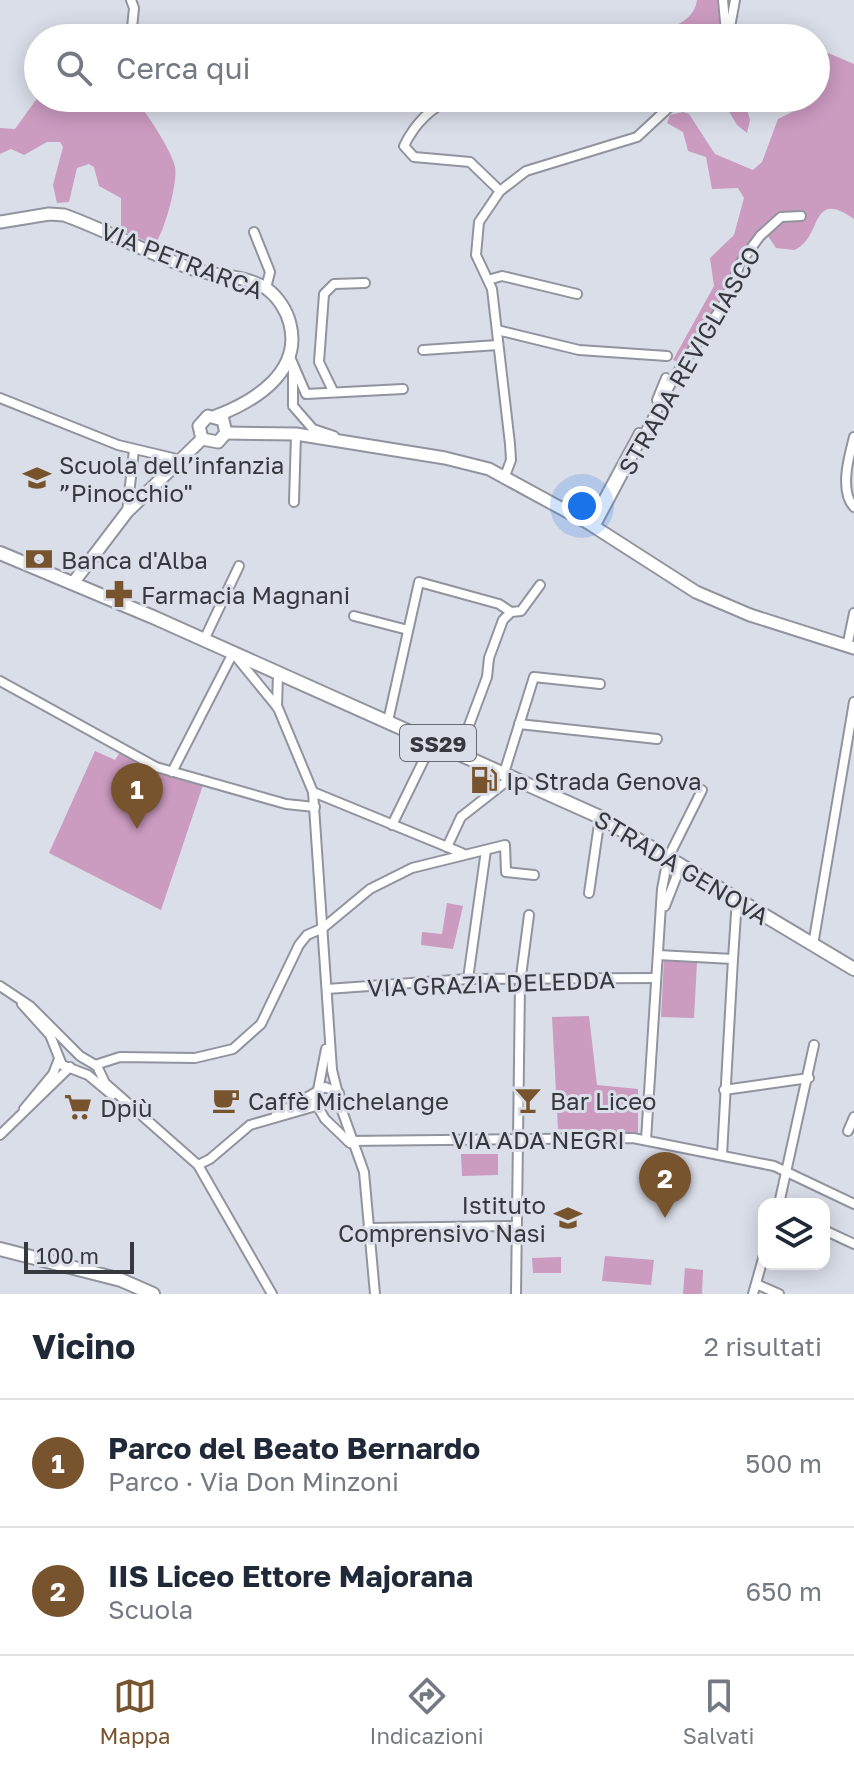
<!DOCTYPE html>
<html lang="it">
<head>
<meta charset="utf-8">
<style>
  :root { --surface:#fff; --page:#f6f6f7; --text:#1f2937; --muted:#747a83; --line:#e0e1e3; --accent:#78542e }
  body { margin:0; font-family:"Golos Text",sans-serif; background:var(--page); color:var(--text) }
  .controls { position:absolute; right:24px; bottom:24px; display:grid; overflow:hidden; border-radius:16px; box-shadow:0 4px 20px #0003 }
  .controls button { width:72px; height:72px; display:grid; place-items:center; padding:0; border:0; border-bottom:2px solid var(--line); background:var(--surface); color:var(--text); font:40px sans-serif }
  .scale { position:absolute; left:24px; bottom:20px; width:110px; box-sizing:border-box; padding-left:8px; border:4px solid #37383d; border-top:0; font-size:22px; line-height:28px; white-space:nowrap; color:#37383d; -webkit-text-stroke:6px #dadee9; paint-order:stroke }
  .you { position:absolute; left:582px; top:506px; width:28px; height:28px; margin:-20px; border:6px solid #fff; border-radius:50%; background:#1a73e8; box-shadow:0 0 0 12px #1a73e833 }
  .badge { display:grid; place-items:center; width:52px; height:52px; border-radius:50%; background:var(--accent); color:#fff; font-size:26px; font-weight:700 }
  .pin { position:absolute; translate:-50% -66px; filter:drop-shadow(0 2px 4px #0008) }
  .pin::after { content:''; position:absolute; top:42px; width:28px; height:24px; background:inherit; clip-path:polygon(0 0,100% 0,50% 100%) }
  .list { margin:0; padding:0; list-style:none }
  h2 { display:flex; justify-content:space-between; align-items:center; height:104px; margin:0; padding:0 32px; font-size:34px }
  h2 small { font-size:26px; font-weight:400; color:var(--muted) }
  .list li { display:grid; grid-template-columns:52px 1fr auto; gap:24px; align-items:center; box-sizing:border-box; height:128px; padding:0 32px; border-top:2px solid var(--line) }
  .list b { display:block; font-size:30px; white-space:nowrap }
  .list p { margin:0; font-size:26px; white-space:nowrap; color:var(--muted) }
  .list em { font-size:26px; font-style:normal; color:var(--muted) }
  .icon { flex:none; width:44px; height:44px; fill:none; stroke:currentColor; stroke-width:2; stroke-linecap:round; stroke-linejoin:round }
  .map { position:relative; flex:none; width:854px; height:1294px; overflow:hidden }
  .search { position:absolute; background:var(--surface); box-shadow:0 4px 20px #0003; left:24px; right:24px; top:24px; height:88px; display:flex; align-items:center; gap:20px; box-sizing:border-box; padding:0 28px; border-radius:44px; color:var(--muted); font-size:30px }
  .sheet { height:360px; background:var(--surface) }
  nav { display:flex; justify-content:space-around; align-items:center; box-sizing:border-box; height:112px; border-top:2px solid var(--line); background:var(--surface); font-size:22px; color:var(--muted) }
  nav a { display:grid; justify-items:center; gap:4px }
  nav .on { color:var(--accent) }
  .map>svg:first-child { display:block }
</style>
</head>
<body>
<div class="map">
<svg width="854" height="1294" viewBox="0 0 854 1294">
  <rect width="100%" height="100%" fill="#dadee9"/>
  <g fill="#cb9bc0">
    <path d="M 697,0 L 717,0 L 721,38 L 596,38 L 604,31 C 630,36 692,36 697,0 Z"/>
    <path d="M 816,48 L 854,64 L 854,219 C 809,187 823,239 794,250 L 776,248 L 766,233 L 737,266 L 692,348 L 678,362 L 673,360 L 714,286 L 710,258 L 734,235 L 744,198 L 738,188 L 712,189 L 706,157 L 688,151 L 683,132 L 667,123 L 670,115 L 683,112 L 689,114 L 715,154 L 753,170 L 762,162 L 778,119 L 796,110 L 793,98 L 816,98 Z"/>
    <path d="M 38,97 L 132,98 C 143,105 173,153 175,167 C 178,183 164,234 154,245 L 121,230 L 121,198 L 99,186 L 94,167 L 89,164 L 77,168 L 69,202 L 57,203 L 53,185 L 63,147 L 60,142 L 47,142 L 24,155 L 11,149 L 0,154 L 0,128 L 15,129 Z"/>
    <path d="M 721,98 L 744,98 L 750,120 L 747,133 L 737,125 Z"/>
    <path d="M 95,751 L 115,760 L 120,752 L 157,772 L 203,785 L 161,910 L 49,853 Z"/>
    <path d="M 447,903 L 463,906 L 453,949 L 421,945 L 422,932 L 442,934 Z"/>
    <path d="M 664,959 L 697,962 L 694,1018 L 661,1017 Z"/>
    <path d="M 589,1016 L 597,1085 L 638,1089 L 638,1133 L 558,1129 L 552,1017 Z"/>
    <path d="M 461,1154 L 498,1154 L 498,1175 L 462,1176 Z"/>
    <path d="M 605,1256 L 654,1260 L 651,1285 L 602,1281 Z"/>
    <path d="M 561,1257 L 561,1273 L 533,1273 L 532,1258 Z"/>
    <path d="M 685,1268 L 703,1270 L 702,1294 L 683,1294 Z"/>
  </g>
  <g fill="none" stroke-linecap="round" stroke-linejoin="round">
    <g stroke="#91949e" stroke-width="12">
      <g id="street">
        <path d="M 723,0 L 726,33"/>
        <path d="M 131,38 L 134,8 L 131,0"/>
        <path d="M 728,38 L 735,0"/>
        <path d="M 454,98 C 431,107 415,123 404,146 L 414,157 L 470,162 L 500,191"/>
        <path d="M 254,232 L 270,272 L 266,288"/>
        <path d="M 488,280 L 502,276 L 577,294"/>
        <path d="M 497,330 L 579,350 L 667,356"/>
        <path d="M 423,350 L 498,345"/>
        <path d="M 290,357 L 306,394 L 403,389"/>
        <path d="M 293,365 L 293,406 L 313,429 L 334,436"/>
        <path d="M 333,391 L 319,362 L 324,294 L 334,284 L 365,283"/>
        <path d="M 0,398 L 118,445 L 181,460"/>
        <path d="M 657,400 L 666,378"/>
        <path d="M 854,437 C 849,456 839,491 854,507"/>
        <path d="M 505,476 L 511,460 L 510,444 L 492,289 L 476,255 L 479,222 L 500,191 L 526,171 L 637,137 L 679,98"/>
        <path d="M 294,502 L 296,434"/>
        <path d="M 127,512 L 134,450"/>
        <path d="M 590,524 L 639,433"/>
        <path d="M 595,527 L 675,376 L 723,305 L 741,262 L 760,236 L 781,217 L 801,216"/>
        <path d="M 354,616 L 408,630"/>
        <path d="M 204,640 L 239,566"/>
        <path d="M 847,647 L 854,613"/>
        <path d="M 0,681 L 156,767 L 286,804 L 315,807"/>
        <path d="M 277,707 L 278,673"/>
        <path d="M 388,721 L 419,582 L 499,604 L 511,612"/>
        <path d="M 519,724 L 657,739"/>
        <path d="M 459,752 L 487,677 L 489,658 L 503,620 L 511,612 L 521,611 L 540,585"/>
        <path d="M 172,772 L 233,653 L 278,708 L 313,792 L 332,1070 L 337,1090"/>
        <path d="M 504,773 L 534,677 L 600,684"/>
        <path d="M 313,792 L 462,853"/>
        <path d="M 392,825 L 433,741"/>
        <path d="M 447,847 L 461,817 L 512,777"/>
        <path d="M 589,893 L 600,817"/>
        <path d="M 665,906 L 681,865"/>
        <path d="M 813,945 L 854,702"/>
        <path d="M 658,955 L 733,959 L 722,1155"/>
        <path d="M 733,959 L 737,899"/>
        <path d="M 468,979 L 486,850"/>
        <path d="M 0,986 L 30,1006 L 80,1056 L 97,1066 L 105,1083 L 198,1165 L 272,1294"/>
        <path d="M 327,989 L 468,979 L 656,978"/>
        <path d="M 22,1004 L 50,1035 L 62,1065 L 88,1075 L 112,1095"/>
        <path d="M 95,1065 L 120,1057 L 195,1058 L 233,1049 L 261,1024 L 299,945 L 307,935 L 323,928 L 370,889 L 412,868 L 505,845 L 506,872 L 534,875"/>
        <path d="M 318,1090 L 326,1049"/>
        <path d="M 724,1090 L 809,1078"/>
        <path d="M 315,1102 L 325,1119 L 350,1143"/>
        <path d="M 24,1109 L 53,1074 L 59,1059"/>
        <path d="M 276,1115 L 325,1087 L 339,1093 L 340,1105 L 364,1172 L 375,1294"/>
        <path d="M 848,1131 L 854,1117"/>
        <path d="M 0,1135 L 70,1067"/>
        <path d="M 646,1140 L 662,889 L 668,858 L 702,790"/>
        <path d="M 348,1141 L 633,1138 L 774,1166 L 854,1204"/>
        <path d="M 198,1165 L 210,1159 L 250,1125 L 316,1106"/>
        <path d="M 779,1204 L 814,1045"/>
        <path d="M 368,1228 L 516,1226"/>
        <path d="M 824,1230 L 854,1244"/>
        <path d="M 756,1284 L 779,1294"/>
        <path d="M 516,1294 L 520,984 L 529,915"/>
        <path d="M 753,1294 L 764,1255"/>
      </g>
    </g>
    <g stroke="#91949e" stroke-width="15">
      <g id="secondary">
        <path d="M 0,222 L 49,214 L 64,215 C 109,231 150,255 196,270 C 219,277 246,275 267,289 C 278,297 287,311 290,324 C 302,372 255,401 216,416"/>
        <path d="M 226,433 L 296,434 L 445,458 L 489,469 L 590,524 L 696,592 L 750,615 L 854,648"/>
        <path d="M 202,439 L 199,426 L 208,416 L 223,420 L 226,433"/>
        <path d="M 202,439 L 218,442 L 226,433"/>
        <path d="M 73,583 L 127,512 L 202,439"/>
      </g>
    </g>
    <g stroke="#91949e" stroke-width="16">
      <g id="primary">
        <path d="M 0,553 L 153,617 L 600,817 L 854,969"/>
        <path d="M 0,1249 L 121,1280 L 153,1294"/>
      </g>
    </g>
    <use href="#street" stroke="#fff" stroke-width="8"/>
    <use href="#secondary" stroke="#fff" stroke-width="11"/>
    <use href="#primary" stroke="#fff" stroke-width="12"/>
  </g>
  <defs>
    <g id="school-bare" transform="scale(2.16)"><path d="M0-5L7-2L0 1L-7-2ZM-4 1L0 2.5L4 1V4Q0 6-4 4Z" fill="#78542e" stroke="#dadee9" stroke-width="2.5" paint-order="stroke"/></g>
    <g id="bank-bare" transform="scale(2.16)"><path d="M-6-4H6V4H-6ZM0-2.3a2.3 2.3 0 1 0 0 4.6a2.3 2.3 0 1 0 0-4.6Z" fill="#78542e" stroke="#dadee9" stroke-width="2.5" paint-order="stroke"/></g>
    <g id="pharmacy-bare" transform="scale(2.16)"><path d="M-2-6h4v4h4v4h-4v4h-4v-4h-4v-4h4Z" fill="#78542e" stroke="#dadee9" stroke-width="2.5" paint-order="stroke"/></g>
    <g id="fuel-bare" transform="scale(2.16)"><path d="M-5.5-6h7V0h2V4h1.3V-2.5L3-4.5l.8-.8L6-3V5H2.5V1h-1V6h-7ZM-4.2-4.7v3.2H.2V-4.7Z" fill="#78542e" stroke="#dadee9" stroke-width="2.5" paint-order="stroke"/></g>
    <g id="cafe-bare" transform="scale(2.16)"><path d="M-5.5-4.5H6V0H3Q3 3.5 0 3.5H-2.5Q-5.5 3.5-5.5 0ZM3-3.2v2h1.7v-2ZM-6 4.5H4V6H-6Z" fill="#78542e" stroke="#dadee9" stroke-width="2.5" paint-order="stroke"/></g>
    <g id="bar-bare" transform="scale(2.16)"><path d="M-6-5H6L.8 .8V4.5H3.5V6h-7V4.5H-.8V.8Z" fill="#78542e" stroke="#dadee9" stroke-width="2.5" paint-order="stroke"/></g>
    <g id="supermarket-bare" transform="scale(2.16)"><path d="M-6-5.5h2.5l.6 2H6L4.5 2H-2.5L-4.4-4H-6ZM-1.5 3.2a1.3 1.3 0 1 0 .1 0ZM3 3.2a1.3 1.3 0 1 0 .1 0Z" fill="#78542e" stroke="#dadee9" stroke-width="2.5" paint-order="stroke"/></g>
  </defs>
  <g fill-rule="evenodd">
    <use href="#school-bare" x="37" y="478"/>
    <use href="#bank-bare" x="39" y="559"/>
    <use href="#pharmacy-bare" x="119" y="594"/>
    <use href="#fuel-bare" x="484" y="780"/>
    <use href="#cafe-bare" x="226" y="1100"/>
    <use href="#bar-bare" x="528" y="1100"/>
    <use href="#supermarket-bare" x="78" y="1107"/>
    <use href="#school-bare" x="568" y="1218"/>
  </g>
  <g text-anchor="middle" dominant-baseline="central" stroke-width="6" stroke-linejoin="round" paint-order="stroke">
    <rect fill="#dadee9" stroke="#686a71" stroke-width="2" x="400" y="725" width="76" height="36" rx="6"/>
    <g font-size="22" font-weight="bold" fill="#37383d">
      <text x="438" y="743">SS29</text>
    </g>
    <g font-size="24" fill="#37383d" stroke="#dadee9">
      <text transform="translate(182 260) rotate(21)">VIA PETRARCA</text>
      <text transform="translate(689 360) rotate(-60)">STRADA REVIGLIASCO</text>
      <text transform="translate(682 867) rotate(31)">STRADA GENOVA</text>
      <text transform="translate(491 983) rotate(-2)">VIA GRAZIA DELEDDA</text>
      <text x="538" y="1139">VIA ADA NEGRI</text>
    </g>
    <g font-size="24" fill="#37383d" stroke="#dadee9" text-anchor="start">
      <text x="59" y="464">Scuola dell’infanzia<tspan x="59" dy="28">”Pinocchio"</tspan></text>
      <text x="61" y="559">Banca d'Alba</text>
      <text x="141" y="594">Farmacia Magnani</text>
      <text x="506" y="780">Ip Strada Genova</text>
      <text x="248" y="1100">Caffè Michelange</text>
      <text x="550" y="1100">Bar Liceo</text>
      <text x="100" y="1107">Dpiù</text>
      <text x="546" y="1204" text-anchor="end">Istituto<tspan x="546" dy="28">Comprensivo Nasi</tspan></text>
    </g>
  </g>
</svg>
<div class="controls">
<button><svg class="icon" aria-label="layers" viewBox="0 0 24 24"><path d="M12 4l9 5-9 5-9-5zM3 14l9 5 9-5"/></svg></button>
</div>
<div class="scale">100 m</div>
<div class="you"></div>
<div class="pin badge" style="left:137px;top:829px">1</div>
<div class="pin badge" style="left:665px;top:1218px">2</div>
<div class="search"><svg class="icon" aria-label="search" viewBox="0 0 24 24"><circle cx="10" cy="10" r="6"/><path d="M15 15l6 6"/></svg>Cerca qui</div>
</div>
<section class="sheet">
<h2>Vicino<small>2 risultati</small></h2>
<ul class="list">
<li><span class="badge">1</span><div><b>Parco del Beato Bernardo</b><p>Parco · Via Don Minzoni</p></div><em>500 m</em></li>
<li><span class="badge">2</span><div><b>IIS Liceo Ettore Majorana</b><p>Scuola</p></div><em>650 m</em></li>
</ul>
</section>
<nav>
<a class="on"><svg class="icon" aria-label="map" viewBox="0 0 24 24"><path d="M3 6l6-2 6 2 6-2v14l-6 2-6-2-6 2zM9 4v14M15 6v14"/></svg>Mappa</a>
<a><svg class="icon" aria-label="directions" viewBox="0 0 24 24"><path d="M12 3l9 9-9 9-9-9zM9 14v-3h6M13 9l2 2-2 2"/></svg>Indicazioni</a>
<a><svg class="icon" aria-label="saved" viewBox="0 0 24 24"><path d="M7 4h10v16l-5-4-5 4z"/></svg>Salvati</a>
</nav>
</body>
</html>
